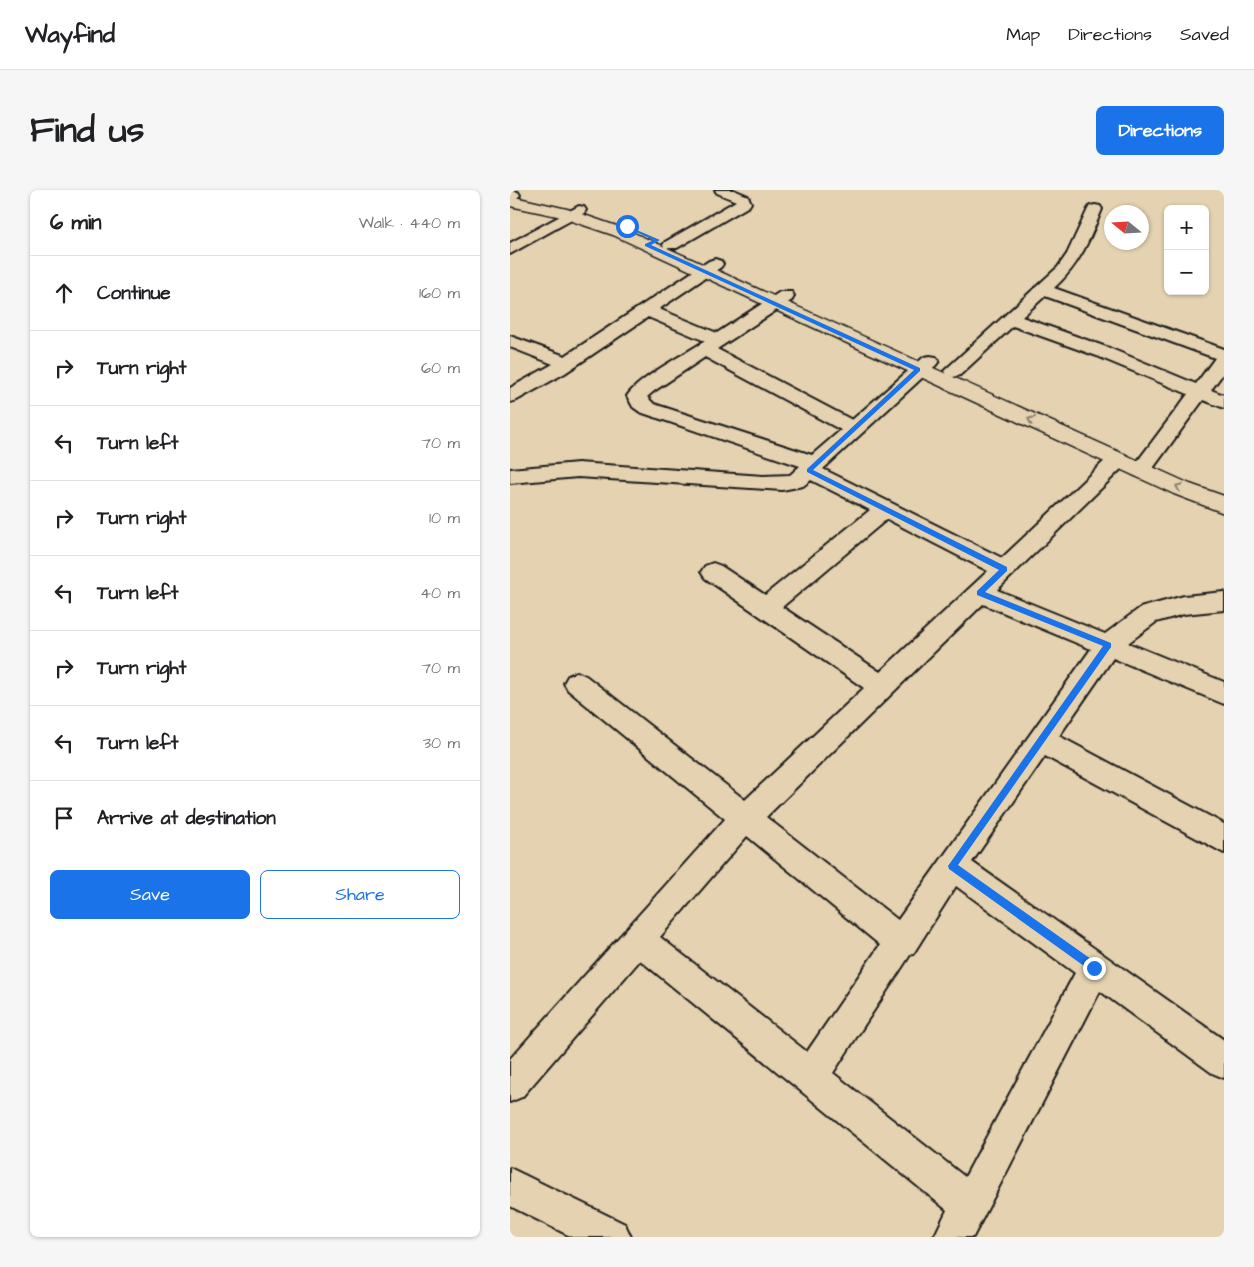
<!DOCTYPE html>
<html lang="en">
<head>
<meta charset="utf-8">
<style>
  :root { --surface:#fff; --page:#f6f6f6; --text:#202124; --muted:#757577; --line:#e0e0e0; --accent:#1a73e8 }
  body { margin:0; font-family:"Architects Daughter",sans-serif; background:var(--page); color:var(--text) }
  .controls { position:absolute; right:15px; top:15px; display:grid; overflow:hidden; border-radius:8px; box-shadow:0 1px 4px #0004 }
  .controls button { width:45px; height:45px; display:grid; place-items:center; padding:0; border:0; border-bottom:1px solid var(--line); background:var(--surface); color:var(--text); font:25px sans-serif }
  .compass { position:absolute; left:594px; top:15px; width:45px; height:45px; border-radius:50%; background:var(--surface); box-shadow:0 1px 4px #0004; rotate:288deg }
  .stop { position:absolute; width:15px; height:15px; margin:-11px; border:4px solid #1a73e8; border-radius:50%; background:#fff }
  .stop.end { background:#1a73e8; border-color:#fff; box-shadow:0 1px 5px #0008 }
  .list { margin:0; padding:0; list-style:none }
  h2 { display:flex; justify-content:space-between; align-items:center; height:65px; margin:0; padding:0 20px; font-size:21px }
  h2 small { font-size:16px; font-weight:400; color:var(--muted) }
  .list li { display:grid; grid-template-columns:32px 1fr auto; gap:15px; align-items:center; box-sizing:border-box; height:75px; padding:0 20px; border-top:1px solid var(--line) }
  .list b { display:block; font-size:19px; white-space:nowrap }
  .list em { font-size:16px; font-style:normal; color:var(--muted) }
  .actions { display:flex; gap:10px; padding:15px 20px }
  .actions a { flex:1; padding:11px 0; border:1px solid var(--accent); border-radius:8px; text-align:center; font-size:18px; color:var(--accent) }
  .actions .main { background:var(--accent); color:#fff }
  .icon { flex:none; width:28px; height:28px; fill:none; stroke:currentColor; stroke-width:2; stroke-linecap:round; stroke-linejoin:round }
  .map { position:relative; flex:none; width:714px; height:1047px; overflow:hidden; border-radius:8px }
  header { display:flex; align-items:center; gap:30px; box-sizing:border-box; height:70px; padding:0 25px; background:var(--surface); border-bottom:1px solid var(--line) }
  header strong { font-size:24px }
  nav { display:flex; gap:28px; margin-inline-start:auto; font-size:18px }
  .intro { display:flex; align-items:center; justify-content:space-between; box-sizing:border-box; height:120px; padding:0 30px }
  h1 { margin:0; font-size:35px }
  .button { padding:12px 22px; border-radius:8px; background:var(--accent); color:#fff; font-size:18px; font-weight:700 }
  main { display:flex; gap:30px; padding:0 30px }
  aside { flex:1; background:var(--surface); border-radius:8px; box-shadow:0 1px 4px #0004 }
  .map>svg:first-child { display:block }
</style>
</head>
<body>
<header>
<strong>Wayfind</strong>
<nav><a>Map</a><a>Directions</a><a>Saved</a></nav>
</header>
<div class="intro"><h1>Find us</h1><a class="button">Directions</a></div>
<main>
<aside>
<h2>6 min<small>Walk · 440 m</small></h2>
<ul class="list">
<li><svg class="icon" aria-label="ahead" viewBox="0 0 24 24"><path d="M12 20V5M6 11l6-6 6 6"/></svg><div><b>Continue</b></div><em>160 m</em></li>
<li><svg class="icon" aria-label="right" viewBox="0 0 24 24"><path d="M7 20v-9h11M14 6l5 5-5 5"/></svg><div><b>Turn right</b></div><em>60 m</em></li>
<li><svg class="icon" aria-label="left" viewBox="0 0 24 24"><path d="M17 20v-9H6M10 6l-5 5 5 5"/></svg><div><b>Turn left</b></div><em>70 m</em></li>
<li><svg class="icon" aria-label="right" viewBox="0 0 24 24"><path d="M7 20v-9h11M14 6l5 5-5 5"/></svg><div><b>Turn right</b></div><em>10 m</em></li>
<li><svg class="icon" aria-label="left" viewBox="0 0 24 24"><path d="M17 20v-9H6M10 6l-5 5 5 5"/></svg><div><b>Turn left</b></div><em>40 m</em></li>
<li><svg class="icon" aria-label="right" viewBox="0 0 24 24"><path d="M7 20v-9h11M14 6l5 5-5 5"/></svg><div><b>Turn right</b></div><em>70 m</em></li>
<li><svg class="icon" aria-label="left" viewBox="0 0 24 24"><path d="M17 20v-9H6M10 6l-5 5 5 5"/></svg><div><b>Turn left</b></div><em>30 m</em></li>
<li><svg class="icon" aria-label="arrive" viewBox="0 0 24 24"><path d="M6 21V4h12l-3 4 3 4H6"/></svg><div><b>Arrive at destination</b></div></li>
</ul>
<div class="actions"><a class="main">Save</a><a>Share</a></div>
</aside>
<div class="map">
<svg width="714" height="1047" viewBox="0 0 714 1047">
  <rect width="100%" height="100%" fill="#e4d2b0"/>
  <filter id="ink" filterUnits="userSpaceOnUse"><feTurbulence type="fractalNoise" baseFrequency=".02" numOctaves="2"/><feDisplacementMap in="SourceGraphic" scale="10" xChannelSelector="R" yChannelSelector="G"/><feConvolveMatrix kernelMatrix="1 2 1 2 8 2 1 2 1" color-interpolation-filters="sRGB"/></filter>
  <g filter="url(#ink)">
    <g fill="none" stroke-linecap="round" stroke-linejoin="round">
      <g stroke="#1c1c1c" stroke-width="4">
        <g id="minor">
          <path d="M 205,0 L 224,0 L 238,6 L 241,13 L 239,16 L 167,58 L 155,58 L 153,55 L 155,52 L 226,11 L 207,3 Z"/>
          <path d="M 0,1 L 8,2 L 10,5 L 5,10 L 0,11 Z"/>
          <path d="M 585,15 L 590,16 L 592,19 C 579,51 570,74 544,98 L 714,159 L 714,182 L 701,200 L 714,205 L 714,218 L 693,210 L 638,285 L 631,287 L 624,285 L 621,280 L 678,204 L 587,166 L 503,136 L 450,185 L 443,187 L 436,185 L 434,181 L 548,77 L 557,64 L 578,19 L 580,16 ZM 535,106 L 705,168 L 686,194 L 599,158 L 512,127 Z"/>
          <path d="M 69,16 L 74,17 L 76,20 L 74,23 L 0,64 L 0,53 Z"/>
          <path d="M 205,69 L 211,71 L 213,74 L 211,77 L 149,119 L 207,143 L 270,102 L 282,102 L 284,106 L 282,110 L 207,159 L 342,230 L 414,167 L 420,166 L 426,167 L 429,171 L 426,175 L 313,279 L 492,368 L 601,265 L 608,263 L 615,265 L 618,270 L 615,275 L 487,400 L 595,444 L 630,418 L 674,406 L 714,402 L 714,420 L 674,424 L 646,432 L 618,453 L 714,492 L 714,514 L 603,468 L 549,546 L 714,634 L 714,663 L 535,566 L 462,672 L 714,850 L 714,888 L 702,883 L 590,801 L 463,1047 L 424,1047 L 437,1020 L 130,770 L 12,907 L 0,912 L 0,869 L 215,629 L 58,500 L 54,493 L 58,486 L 67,482 L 76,486 L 235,610 L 354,498 L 195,388 L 191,382 L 195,376 L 203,373 L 211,376 L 255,405 L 360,320 L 301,290 L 293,296 L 272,300 L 68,287 L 0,293 L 0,279 L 68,273 L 253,286 L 280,285 L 290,276 L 130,222 L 123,217 L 117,206 C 130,187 175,164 195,151 L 138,127 L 55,183 L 7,210 L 0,212 L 0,198 L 43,174 L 0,157 L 0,146 L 55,166 L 199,71 ZM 195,167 L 331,240 L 302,265 L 144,214 L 137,207 L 144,201 ZM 377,329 L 478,381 L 370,482 L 272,417 ZM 473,414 L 581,459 L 388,730 L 256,627 ZM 237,646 L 370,755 L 297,862 L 150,747 ZM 446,696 L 565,783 L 455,987 L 323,883 L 400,765 L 403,764 Z"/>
          <path d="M 0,978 L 115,1034 L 121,1047 L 62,1047 L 0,1016 Z"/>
        </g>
      </g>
      <g stroke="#1c1c1c" stroke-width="3">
        <path id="secondary" d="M 0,6 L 57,19 L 115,39 L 680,294 L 714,306 L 714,323 L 664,304 L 103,45 L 47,26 L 0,16 Z"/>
      </g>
      <use href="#minor" fill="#e4d2b0" fill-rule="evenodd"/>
      <use href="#secondary" fill="#e4d2b0" fill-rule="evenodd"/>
    </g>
    <defs><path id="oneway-chevron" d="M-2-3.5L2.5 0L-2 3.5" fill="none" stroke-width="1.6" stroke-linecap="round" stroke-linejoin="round" transform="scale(1.25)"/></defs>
    <g stroke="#8a806d">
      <use href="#oneway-chevron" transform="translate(521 230) rotate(-156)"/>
      <use href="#oneway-chevron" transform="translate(669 297) rotate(-157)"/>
    </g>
  </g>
  <path fill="#1a73e8" d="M 115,35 L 150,50 L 141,55 L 410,178 L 410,181 L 303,280 L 497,377 L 497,381 L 475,402 L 601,453 L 601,457 L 448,675 L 588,774 L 588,781 L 581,781 L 439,679 L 438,676 L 593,456 L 467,405 L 467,401 L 489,380 L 297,282 L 297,279 L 404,180 L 135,56 L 135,54 L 144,50 L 115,37 Z"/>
</svg>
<div class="controls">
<button>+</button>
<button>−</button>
</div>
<svg class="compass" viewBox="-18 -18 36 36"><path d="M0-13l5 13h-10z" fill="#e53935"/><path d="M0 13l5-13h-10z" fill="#757577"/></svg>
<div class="stop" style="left:117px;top:36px"></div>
<div class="stop end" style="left:584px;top:778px"></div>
</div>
</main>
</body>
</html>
